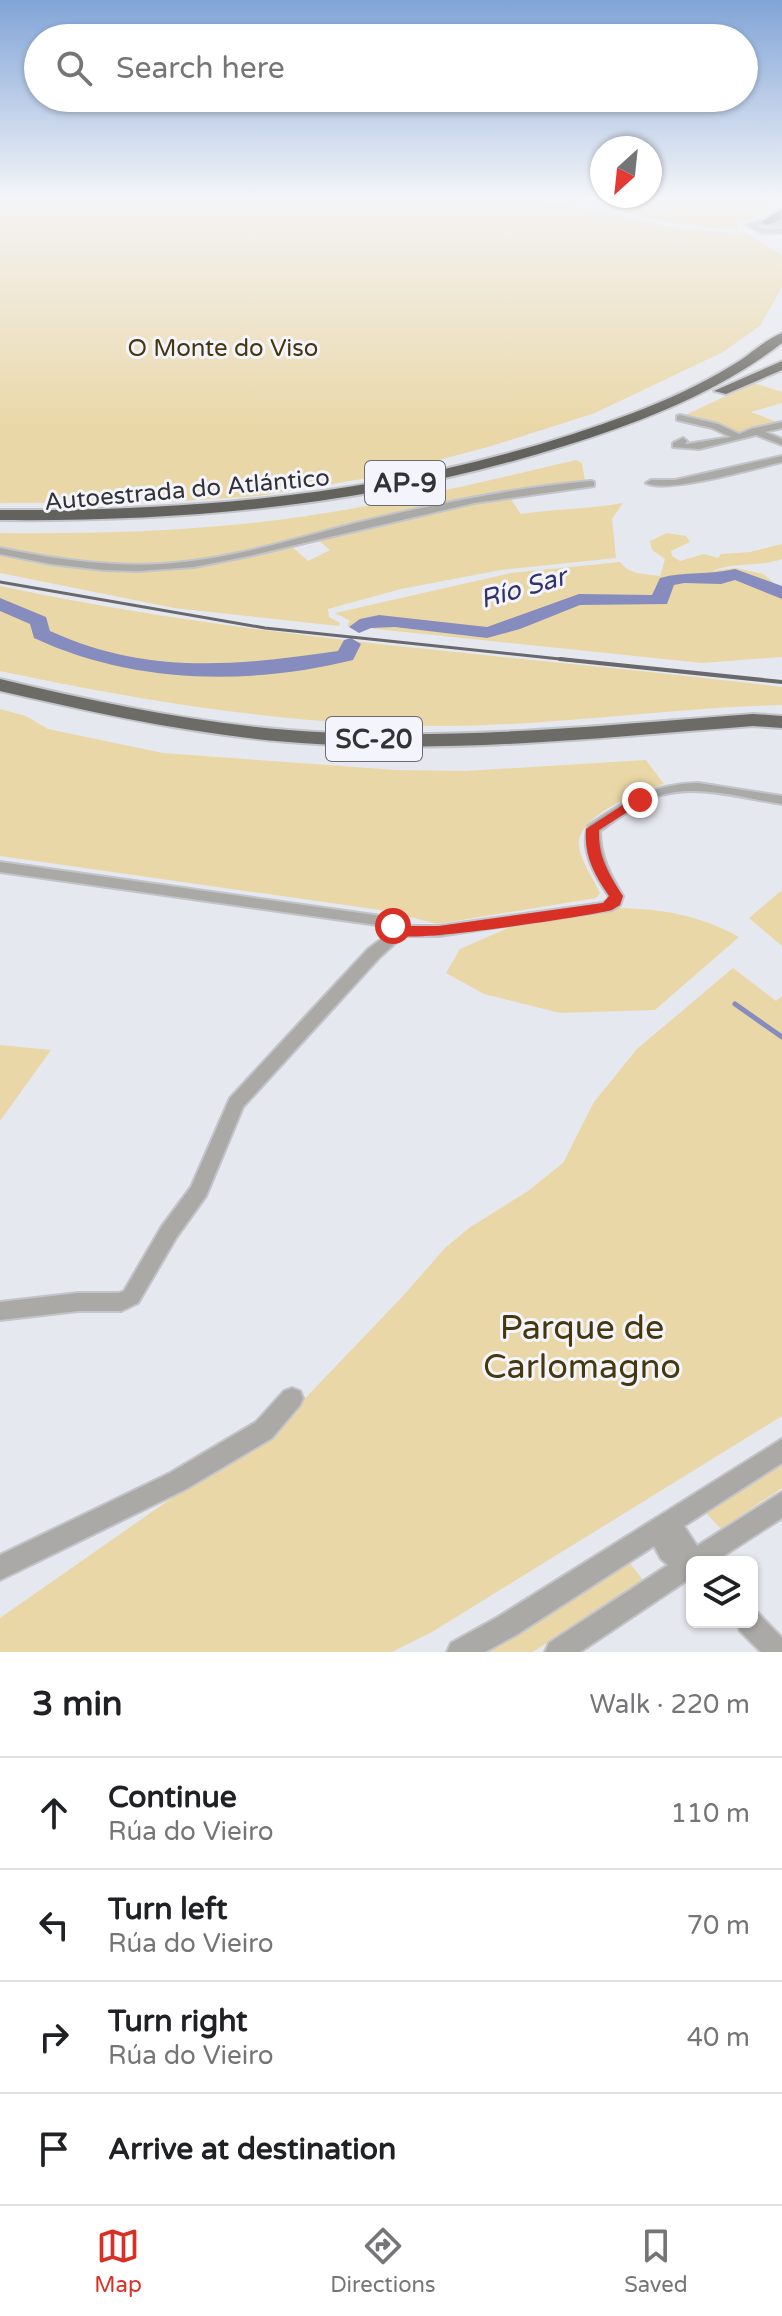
<!DOCTYPE html>
<html lang="en">
<head>
<meta charset="utf-8">
<style>
  :root { --surface:#fff; --page:#f6f6f6; --text:#202124; --muted:#757577; --line:#e0e0e0; --accent:#d93025 }
  body { margin:0; font-family:"Varela Round",sans-serif; background:var(--page); color:var(--text) }
  .controls { position:absolute; right:24px; bottom:24px; display:grid; overflow:hidden; border-radius:12px; box-shadow:0 2px 6px #0004 }
  .controls button { width:72px; height:72px; display:grid; place-items:center; padding:0; border:0; border-bottom:2px solid var(--line); background:var(--surface); color:var(--text); font:40px sans-serif }
  .compass { position:absolute; left:590px; top:136px; width:72px; height:72px; border-radius:50%; background:var(--surface); box-shadow:0 2px 6px #0004; rotate:207deg }
  .stop { position:absolute; width:24px; height:24px; margin:-18px; border:6px solid #d93025; border-radius:50%; background:#fff }
  .stop.end { background:#d93025; border-color:#fff; box-shadow:0 2px 8px #0008 }
  .list { margin:0; padding:0; list-style:none }
  h2 { display:flex; justify-content:space-between; align-items:center; height:104px; margin:0; padding:0 32px; font-size:34px }
  h2 small { font-size:26px; font-weight:400; color:var(--muted) }
  .list li { display:grid; grid-template-columns:52px 1fr auto; gap:24px; align-items:center; box-sizing:border-box; height:112px; padding:0 32px; border-top:2px solid var(--line) }
  .list b { display:block; font-size:30px; white-space:nowrap }
  .list p { margin:0; font-size:26px; white-space:nowrap; color:var(--muted) }
  .list em { font-size:26px; font-style:normal; color:var(--muted) }
  .icon { flex:none; width:44px; height:44px; fill:none; stroke:currentColor; stroke-width:2; stroke-linecap:round; stroke-linejoin:round }
  .map { position:relative; flex:none; width:782px; height:1652px; overflow:hidden }
  .search { position:absolute; background:var(--surface); box-shadow:0 2px 6px #0004; left:24px; right:24px; top:24px; height:88px; display:flex; align-items:center; gap:20px; box-sizing:border-box; padding:0 28px; border-radius:44px; color:var(--muted); font-size:30px }
  .sheet { height:552px; background:var(--surface) }
  nav { display:flex; justify-content:space-around; align-items:center; box-sizing:border-box; height:112px; border-top:2px solid var(--line); background:var(--surface); font-size:22px; color:var(--muted) }
  nav a { display:grid; justify-items:center; gap:4px }
  nav .on { color:var(--accent) }
  .map>svg:first-child { display:block }
</style>
</head>
<body>
<div class="map">
<svg width="782" height="1652" viewBox="0 0 782 1652">
  <rect width="100%" height="100%" fill="#e6e8ef"/>
  <g fill="#ead7a7">
    <path d="M 0,198 L 534,198 L 686,230 L 746,233 L 782,255 L 782,287 L 760,326 L 723,352 L 595,413 L 488,447 L 374,477 L 258,496 L 165,502 L 0,503 Z"/>
    <path d="M 606,198 L 770,198 L 769,210 L 757,218 L 738,223 L 739,229 C 693,228 651,220 608,208 Z"/>
    <path d="M 754,383 L 782,392 L 782,403 L 751,412 L 779,423 L 736,433 L 683,416 Z"/>
    <path d="M 576,460 L 582,463 L 585,481 C 509,491 434,504 359,523 C 284,542 210,564 132,565 C 87,565 44,557 0,548 L 0,533 C 81,534 162,532 242,524 C 355,513 466,486 576,460 Z"/>
    <path d="M 508,495 L 521,514 C 555,509 589,509 623,503 L 612,519 L 616,558 L 501,570 L 401,589 L 328,609 L 329,617 L 340,623 L 339,626 L 174,608 L 0,573 L 0,553 C 47,563 92,572 140,570 C 190,569 242,556 291,546 L 308,561 L 330,550 L 317,539 Z"/>
    <path d="M 667,533 L 686,536 L 690,542 L 671,551 L 672,556 L 680,561 L 704,554 L 718,558 L 721,554 L 750,552 L 782,544 L 782,559 C 760,567 735,562 712,571 L 736,568 L 763,574 L 782,590 L 782,657 L 702,663 L 347,626 L 350,621 L 335,613 L 511,573 L 620,562 C 630,575 645,574 660,576 L 665,559 L 652,550 L 650,541 Z"/>
    <path d="M 0,586 C 258,641 521,655 782,687 L 782,705 C 671,708 561,725 450,726 C 303,727 144,702 0,671 Z"/>
    <path d="M 0,709 L 26,716 L 48,729 L 163,753 L 396,770 L 465,771 L 646,760 L 664,784 C 640,793 576,814 579,847 C 581,861 594,880 600,893 L 596,898 L 437,924 L 387,911 L 0,856 Z"/>
    <path d="M 782,890 L 782,946 L 749,918 Z"/>
    <path d="M 617,908 C 663,909 699,915 739,937 L 655,1010 L 560,1013 L 484,994 L 446,973 L 460,949 L 515,925 Z"/>
    <path d="M 733,968 L 776,1001 L 782,996 L 782,1416 L 432,1632 L 392,1652 L 0,1652 L 0,1618 L 199,1479 L 270,1435 L 402,1297 L 445,1248 L 469,1228 L 528,1191 L 563,1163 L 594,1102 L 637,1049 Z"/>
    <path d="M 0,1045 L 51,1050 L 0,1121 Z"/>
    <path d="M 782,1462 L 782,1488 L 721,1529 L 705,1512 Z"/>
    <path d="M 629,1562 L 643,1580 L 533,1652 L 486,1652 Z"/>
  </g>
  <g fill="none" stroke-linecap="round" stroke-linejoin="round">
    <path stroke="#868cbd" stroke-width="5" d="M 735,1004 L 782,1037"/>
    <g fill="#868cbd" fill-rule="evenodd">
      <path d="M 735,569 L 782,586 L 782,599 L 735,580 L 721,584 L 684,583 L 674,585 L 667,604 L 580,605 L 520,629 L 487,638 L 395,627 L 371,628 L 359,633 L 349,627 L 360,619 L 379,615 L 487,627 L 579,594 L 652,595 L 660,578 C 685,571 710,575 735,569 Z"/>
      <path d="M 0,598 L 46,617 L 50,631 C 146,675 236,666 338,651 L 344,640 L 351,638 L 361,644 L 353,660 C 248,686 133,684 34,638 L 30,624 L 0,611 Z"/>
    </g>
    <g stroke="#c2c4ca" stroke-width="4">
      <g id="minor">
        <path d="M 680,415 L 718,424 L 739,434 L 751,429 L 782,422 L 782,428 L 765,432 L 782,439 L 782,445 L 756,435 L 699,449 L 673,447 L 673,443 L 683,438 L 687,441 L 685,444 L 687,444 L 731,437 L 712,428 L 677,420 L 677,416 Z"/>
        <path d="M 782,456 L 782,462 C 755,468 667,494 646,483 L 651,480 L 675,480 Z"/>
        <path d="M 591,481 L 594,482 L 594,486 L 474,503 L 249,556 L 194,567 L 138,571 L 103,570 L 51,564 L 0,554 L 0,548 C 54,559 107,567 162,564 C 227,560 290,540 352,524 C 431,505 510,488 591,481 Z"/>
        <path d="M 698,783 L 782,796 L 782,804 C 741,798 693,782 653,798 C 634,806 617,819 600,831 C 600,856 610,875 623,896 L 620,905 L 612,910 L 439,936 L 403,936 L 380,957 L 243,1107 L 206,1196 L 176,1238 L 138,1303 L 121,1311 L 78,1311 L 0,1320 L 0,1302 L 78,1293 L 119,1293 L 124,1291 L 162,1226 L 191,1187 L 230,1098 L 368,949 L 388,934 L 384,926 L 0,872 L 0,862 L 388,917 L 393,918 L 401,926 L 439,926 L 603,903 L 608,900 L 609,896 C 595,876 580,850 588,826 C 623,801 654,784 698,783 Z"/>
        <path d="M 292,1388 L 300,1391 L 303,1398 L 300,1405 L 272,1438 L 186,1489 L 0,1580 L 0,1555 L 170,1473 L 256,1422 L 284,1391 Z"/>
        <path d="M 782,1439 L 782,1463 L 684,1526 L 697,1546 L 782,1492 L 782,1518 L 714,1562 L 692,1562 L 692,1577 L 580,1652 L 545,1652 L 549,1643 L 668,1565 L 661,1559 L 654,1546 L 516,1635 L 485,1652 L 447,1652 L 451,1643 L 498,1617 Z"/>
        <path d="M 752,1611 L 758,1613 L 782,1638 L 782,1652 L 761,1652 L 740,1631 L 737,1622 L 752,1622 Z"/>
      </g>
    </g>
    <g stroke="#c2c4ca" stroke-width="4">
      <path id="tertiary" d="M 762,220 L 782,222 L 782,226 L 755,225 L 763,229 L 782,229 L 782,233 L 762,233 L 746,225 Z"/>
    </g>
    <g stroke="#c2c4ca" stroke-width="4">
      <path id="trunk" d="M 0,679 C 104,704 210,726 317,732 C 462,740 608,725 753,714 L 782,716 L 782,728 L 753,726 C 608,737 462,753 317,744 C 209,738 104,715 0,691 Z"/>
    </g>
    <g stroke="#c2c4ca" stroke-width="4">
      <g id="motorway">
        <path d="M 782,209 L 781,220 L 766,225 L 761,222 Z"/>
        <path d="M 782,333 L 782,343 C 717,393 641,422 564,446 C 380,504 192,522 0,520 L 0,510 C 215,512 430,490 633,413 C 667,400 700,385 731,366 C 748,357 764,340 782,333 Z"/>
        <path d="M 782,361 L 782,370 L 726,394 L 714,391 Z"/>
      </g>
    </g>
    <use href="#minor" fill="#aaa9a6" fill-rule="evenodd"/>
    <use href="#tertiary" fill="#aaa9a6" fill-rule="evenodd"/>
    <use href="#trunk" fill="#6d6b66" fill-rule="evenodd"/>
    <use href="#motorway" fill="#64625c" fill-rule="evenodd"/>
    <path stroke="#68686d" stroke-width="3" d="M 0,582 L 265,628 L 579,661"/>
    <path stroke="#68686d" stroke-width="4" d="M 560,659 L 782,682"/>
  </g>
  <linearGradient id="sky" x2="0" y2="1"><stop stop-color="#81a4d7"/><stop offset="0.46" stop-color="#f4f5f8"/><stop offset="1" stop-color="#f4f5f8" stop-opacity="0"/></linearGradient>
  <rect width="782" height="430" fill="url(#sky)"/>
  <path fill="#d93025" d="M 635,797 L 646,800 L 599,830 C 598,857 609,874 623,896 L 620,905 L 612,910 C 583,917 413,943 393,935 C 388,933 388,931 386,926 L 393,921 L 401,926 L 439,926 L 603,903 L 609,896 C 594,874 584,856 586,829 Z"/>
  <g text-anchor="middle" dominant-baseline="central" stroke-width="6" stroke-linejoin="round" paint-order="stroke">
    <g font-size="24" fill="#46370c" stroke="#f4f5fc">
      <text x="223" y="348">O Monte do Viso</text>
    </g>
    <g font-size="24" fill="#333336" stroke="#f4f5fc">
      <text transform="translate(187 490) rotate(-5)">Autoestrada do Atlántico</text>
    </g>
    <g fill="#f4f5fc" stroke="#6d6d71" stroke-width="2">
      <rect x="365" y="461" width="80" height="44" rx="6"/>
      <rect x="326" y="717" width="96" height="44" rx="6"/>
    </g>
    <g font-size="26" font-weight="bold" fill="#333336">
      <text x="405" y="483">AP-9</text>
      <text x="374" y="739">SC-20</text>
    </g>
    <g font-size="26" font-style="italic" fill="#30316e" stroke="#f4f5fc">
      <text transform="translate(523 588) rotate(-16)">Río Sar</text>
    </g>
    <g font-size="34" fill="#46370c" stroke="#f4f5fc">
      <text x="582" y="1328">Parque de<tspan x="582" dy="39">Carlomagno</tspan></text>
    </g>
  </g>
</svg>
<div class="controls">
<button><svg class="icon" aria-label="layers" viewBox="0 0 24 24"><path d="M12 4l9 5-9 5-9-5zM3 14l9 5 9-5"/></svg></button>
</div>
<svg class="compass" viewBox="-18 -18 36 36"><path d="M0-13l5 13h-10z" fill="#e53935"/><path d="M0 13l5-13h-10z" fill="#757577"/></svg>
<div class="stop" style="left:393px;top:926px"></div>
<div class="stop end" style="left:640px;top:800px"></div>
<div class="search"><svg class="icon" aria-label="search" viewBox="0 0 24 24"><circle cx="10" cy="10" r="6"/><path d="M15 15l6 6"/></svg>Search here</div>
</div>
<section class="sheet">
<h2>3 min<small>Walk · 220 m</small></h2>
<ul class="list">
<li><svg class="icon" aria-label="ahead" viewBox="0 0 24 24"><path d="M12 20V5M6 11l6-6 6 6"/></svg><div><b>Continue</b><p>Rúa do Vieiro</p></div><em>110 m</em></li>
<li><svg class="icon" aria-label="left" viewBox="0 0 24 24"><path d="M17 20v-9H6M10 6l-5 5 5 5"/></svg><div><b>Turn left</b><p>Rúa do Vieiro</p></div><em>70 m</em></li>
<li><svg class="icon" aria-label="right" viewBox="0 0 24 24"><path d="M7 20v-9h11M14 6l5 5-5 5"/></svg><div><b>Turn right</b><p>Rúa do Vieiro</p></div><em>40 m</em></li>
<li><svg class="icon" aria-label="arrive" viewBox="0 0 24 24"><path d="M6 21V4h12l-3 4 3 4H6"/></svg><div><b>Arrive at destination</b></div></li>
</ul>
</section>
<nav>
<a class="on"><svg class="icon" aria-label="map" viewBox="0 0 24 24"><path d="M3 6l6-2 6 2 6-2v14l-6 2-6-2-6 2zM9 4v14M15 6v14"/></svg>Map</a>
<a><svg class="icon" aria-label="directions" viewBox="0 0 24 24"><path d="M12 3l9 9-9 9-9-9zM9 14v-3h6M13 9l2 2-2 2"/></svg>Directions</a>
<a><svg class="icon" aria-label="saved" viewBox="0 0 24 24"><path d="M7 4h10v16l-5-4-5 4z"/></svg>Saved</a>
</nav>
</body>
</html>
